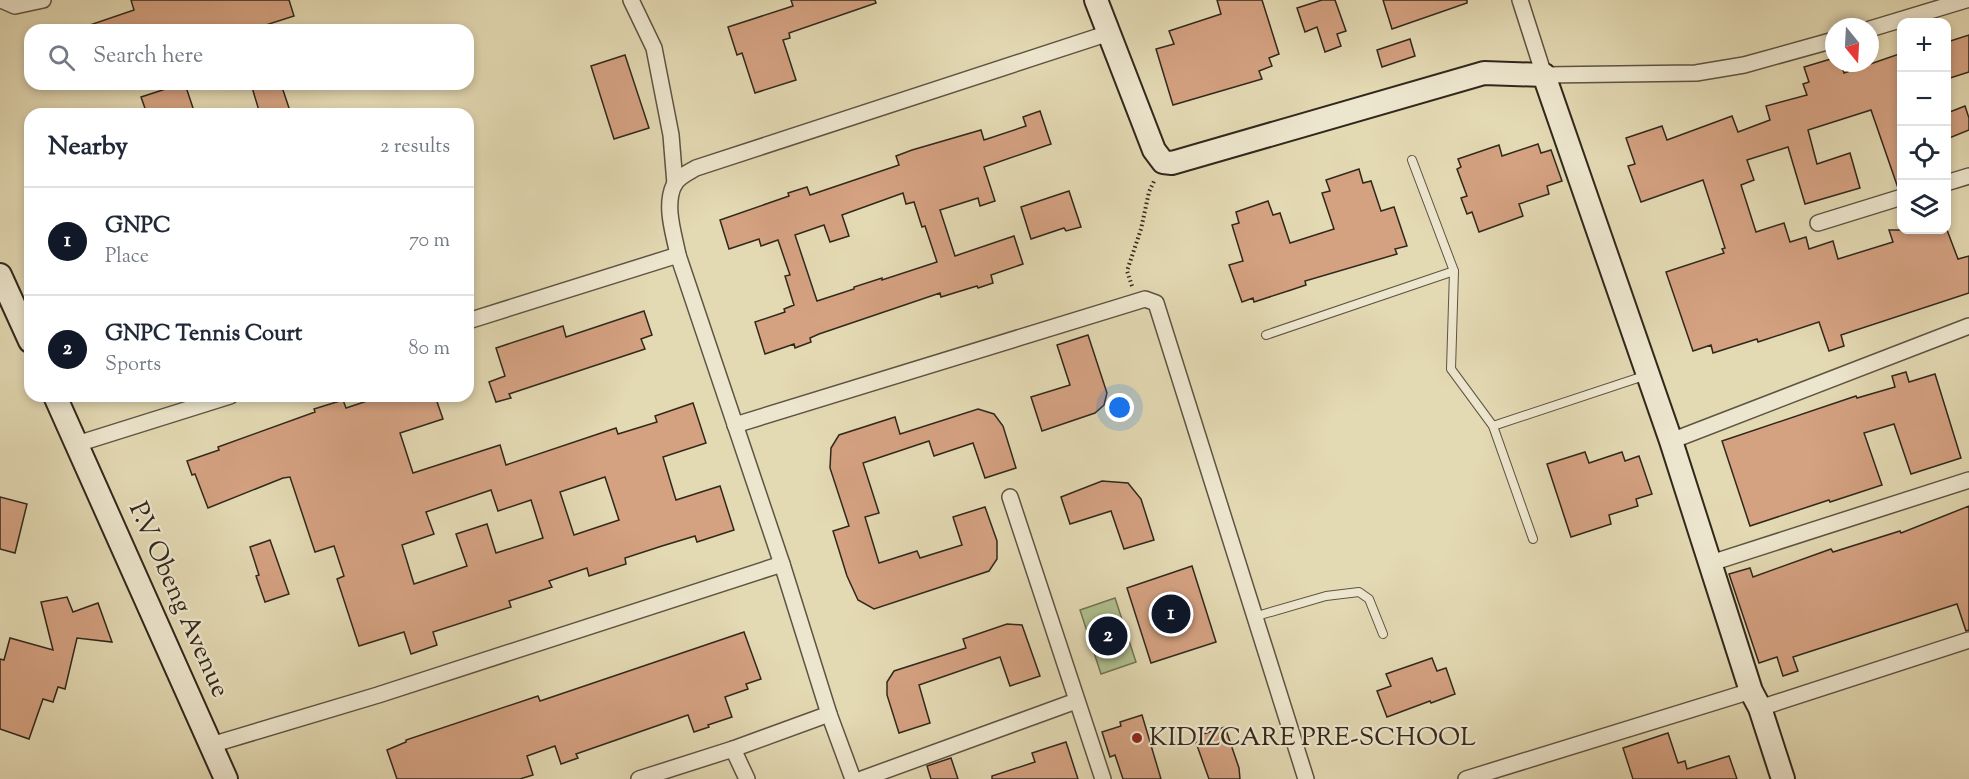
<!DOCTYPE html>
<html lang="en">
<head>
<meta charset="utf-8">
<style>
  :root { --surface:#fff; --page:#f6f6f7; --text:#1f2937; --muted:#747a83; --line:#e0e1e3; --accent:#111827 }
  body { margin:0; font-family:"Sorts Mill Goudy",serif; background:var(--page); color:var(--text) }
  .controls { position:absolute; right:18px; top:18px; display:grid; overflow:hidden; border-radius:12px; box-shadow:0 3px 9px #0003 }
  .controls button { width:54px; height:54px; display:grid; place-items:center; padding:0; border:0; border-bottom:2px solid var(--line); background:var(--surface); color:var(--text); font:30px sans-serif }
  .compass { position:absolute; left:1825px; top:18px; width:54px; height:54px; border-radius:50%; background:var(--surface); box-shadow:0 3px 9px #0003; rotate:162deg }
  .you { position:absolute; left:1120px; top:408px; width:21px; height:21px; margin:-15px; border:4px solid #fff; border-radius:50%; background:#1a73e8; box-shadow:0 0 0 9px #1a73e833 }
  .badge { display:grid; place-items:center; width:39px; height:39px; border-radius:50%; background:var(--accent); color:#fff; font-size:20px; font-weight:700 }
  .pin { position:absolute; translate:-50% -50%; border:3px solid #fff; box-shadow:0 2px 6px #0006 }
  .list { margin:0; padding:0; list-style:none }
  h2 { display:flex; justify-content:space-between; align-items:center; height:78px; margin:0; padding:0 24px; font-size:26px }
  h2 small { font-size:20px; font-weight:400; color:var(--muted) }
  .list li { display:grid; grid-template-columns:39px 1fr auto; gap:18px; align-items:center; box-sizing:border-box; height:108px; padding:0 24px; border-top:2px solid var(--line) }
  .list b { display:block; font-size:22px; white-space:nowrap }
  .list p { margin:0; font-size:20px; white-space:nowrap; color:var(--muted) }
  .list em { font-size:20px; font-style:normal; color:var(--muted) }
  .icon { flex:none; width:33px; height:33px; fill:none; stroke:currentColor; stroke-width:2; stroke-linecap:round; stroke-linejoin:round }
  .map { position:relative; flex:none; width:1969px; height:779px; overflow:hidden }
  .search { position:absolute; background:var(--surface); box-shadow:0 3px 9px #0003; left:24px; top:24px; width:450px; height:66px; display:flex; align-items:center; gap:15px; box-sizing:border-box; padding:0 21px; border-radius:18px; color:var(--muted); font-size:22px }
  .panel { position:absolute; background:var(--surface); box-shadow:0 3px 9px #0003; left:24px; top:108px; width:450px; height:294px; border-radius:18px }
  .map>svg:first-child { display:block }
</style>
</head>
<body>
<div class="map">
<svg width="1969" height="779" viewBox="0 0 1969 779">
  <rect width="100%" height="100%" fill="#e3d9b3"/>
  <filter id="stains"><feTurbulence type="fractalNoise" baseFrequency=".00333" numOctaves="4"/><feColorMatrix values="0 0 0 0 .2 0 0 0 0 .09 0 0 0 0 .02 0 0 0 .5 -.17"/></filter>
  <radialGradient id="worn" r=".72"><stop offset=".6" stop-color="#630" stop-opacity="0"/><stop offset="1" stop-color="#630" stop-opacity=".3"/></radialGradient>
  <path fill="#b0c08f" stroke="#707456" stroke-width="1.5" d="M 1115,598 L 1136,662 L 1101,674 L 1080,610 Z"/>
  <g fill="#d4a181" stroke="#31281c" stroke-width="1.5" fill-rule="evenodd">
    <path d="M 131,0 L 289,0 L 294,16 L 250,30 L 84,30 L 84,27 L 134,10 Z"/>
    <path d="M 791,0 L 875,0 L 876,3 L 789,33 L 790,38 L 783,40 L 796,80 L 755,93 L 742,53 L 737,55 L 728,27 L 793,6 Z"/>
    <path d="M 1217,0 L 1262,0 L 1279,54 L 1269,58 L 1272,66 L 1259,71 L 1262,79 L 1173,105 L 1156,49 L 1174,44 L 1169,31 L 1221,14 Z"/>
    <path d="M 1322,0 L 1335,0 L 1346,31 L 1337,34 L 1341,46 L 1325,52 L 1317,27 L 1305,32 L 1297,8 Z"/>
    <path d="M 1383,0 L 1467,0 L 1467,3 L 1392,29 Z"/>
    <path d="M 1969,35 L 1969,72 L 1947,79 L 1947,42 Z"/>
    <path d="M 1410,39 L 1415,56 L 1382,67 L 1377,50 Z"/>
    <path d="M 1902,53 L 1902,188 L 1898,188 L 1871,110 L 1808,130 L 1817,164 L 1850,153 L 1860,188 L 1805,204 L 1788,147 L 1747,160 L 1754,180 L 1741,185 L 1756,232 L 1784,223 L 1790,242 L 1806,237 L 1809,249 L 1833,241 L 1838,259 L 1893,242 L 1889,230 L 1947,230 L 1958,259 L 1969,256 L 1969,293 L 1841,335 L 1844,346 L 1829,351 L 1819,322 L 1758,342 L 1757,339 L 1713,353 L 1711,345 L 1693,351 L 1666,272 L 1724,253 L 1722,249 L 1725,248 L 1703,180 L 1641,202 L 1628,166 L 1635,164 L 1626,138 L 1662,126 L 1667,140 L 1732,116 L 1738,132 L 1770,120 L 1766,106 L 1807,95 L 1803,84 L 1809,82 L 1804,67 L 1834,58 L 1836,65 L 1841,64 L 1844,73 Z"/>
    <path d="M 625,55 L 649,128 L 614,139 L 591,66 Z"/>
    <path d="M 181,84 L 185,84 L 195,114 L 147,114 L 141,97 Z"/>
    <path d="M 251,84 L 281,84 L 291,114 L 260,114 Z"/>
    <path d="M 1965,106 L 1969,118 L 1969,130 L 1947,139 L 1947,113 Z"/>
    <path d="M 1040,111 L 1051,144 L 984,167 L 995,201 L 980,206 L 978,198 L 940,210 L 955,256 L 1014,236 L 1023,264 L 991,275 L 993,283 L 978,288 L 977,286 L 941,297 L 940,293 L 819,334 L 810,338 L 811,342 L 795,348 L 794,344 L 765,354 L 755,322 L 785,312 L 784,309 L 794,305 L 785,276 L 790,275 L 778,240 L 761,246 L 759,239 L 729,249 L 720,220 L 789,196 L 788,193 L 807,187 L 810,195 L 899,165 L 896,156 L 912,150 L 981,130 L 984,140 L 1026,126 L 1023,117 ZM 903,193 L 906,204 L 914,202 L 922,227 L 925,226 L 937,262 L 882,280 L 882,278 L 854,287 L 854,289 L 817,301 L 795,235 L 824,225 L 830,242 L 849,236 L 842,215 Z"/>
    <path d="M 1538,144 L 1541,153 L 1551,150 L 1562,181 L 1547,186 L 1549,194 L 1519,204 L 1523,216 L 1479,232 L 1472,212 L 1467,214 L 1461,198 L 1467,196 L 1457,169 L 1461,167 L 1458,159 L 1499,145 L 1502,156 Z"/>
    <path d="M 1359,169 L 1363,183 L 1371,181 L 1381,211 L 1394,207 L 1407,246 L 1395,249 L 1397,254 L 1305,281 L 1306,285 L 1291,290 L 1254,302 L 1253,298 L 1242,302 L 1229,265 L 1243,261 L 1232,225 L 1239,223 L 1236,212 L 1268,201 L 1273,215 L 1280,213 L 1290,243 L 1334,229 L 1322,193 L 1330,191 L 1326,180 Z"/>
    <path d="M 1069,191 L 1081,227 L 1066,231 L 1064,228 L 1031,239 L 1021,207 Z"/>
    <path d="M 644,311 L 652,335 L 641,339 L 645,349 L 509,394 L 511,398 L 496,402 L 489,382 L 505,376 L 496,348 L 563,326 L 566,337 Z"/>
    <path d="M 1088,335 L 1107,393 L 1104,405 L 1095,413 L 1042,431 L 1031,397 L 1070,385 L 1057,345 Z"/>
    <path d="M 1906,372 L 1909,382 L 1935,374 L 1961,458 L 1911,474 L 1894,424 L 1864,433 L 1882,485 L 1830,502 L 1829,500 L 1750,526 L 1722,441 L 1856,396 L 1857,398 L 1895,387 L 1892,376 Z"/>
    <path d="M 382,396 L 435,396 L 443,419 L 400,433 L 413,473 L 500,445 L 506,465 L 616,428 L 618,434 L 657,422 L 655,416 L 693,403 L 706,443 L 663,457 L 676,500 L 720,486 L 734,530 L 697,542 L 695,536 L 662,546 L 625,558 L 626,564 L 589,576 L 587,568 L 549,581 L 552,587 L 509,601 L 511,607 L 433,632 L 437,645 L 411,654 L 404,632 L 359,646 L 337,579 L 344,576 L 334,546 L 315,552 L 290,477 L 283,478 L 208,508 L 195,474 L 192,475 L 187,461 L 219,450 L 218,447 L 315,412 L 314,409 L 343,400 L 346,408 ZM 605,477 L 619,520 L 574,535 L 560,492 ZM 491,490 L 498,511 L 531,500 L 543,538 L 496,553 L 487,524 L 456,534 L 467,566 L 414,584 L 402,545 L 434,534 L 426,512 Z"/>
    <path d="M 978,409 L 994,414 L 1003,426 L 1016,468 L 985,478 L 973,443 L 934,456 L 929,441 L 863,463 L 879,513 L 865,517 L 879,563 L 917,551 L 920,558 L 962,545 L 953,517 L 985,507 L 997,541 L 997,559 L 989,571 L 874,609 L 858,600 L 847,576 L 833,531 L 849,526 L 830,468 L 831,448 L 839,435 L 895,417 L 900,434 Z"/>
    <path d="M 1585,452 L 1589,463 L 1622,452 L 1625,461 L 1639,456 L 1652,494 L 1636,499 L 1638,506 L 1609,515 L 1611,524 L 1571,537 L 1547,464 Z"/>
    <path d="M 1102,481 L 1128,483 L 1141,499 L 1154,540 L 1124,549 L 1111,511 L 1070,524 L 1061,497 Z"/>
    <path d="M 0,497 L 27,504 L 15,553 L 0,549 Z"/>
    <path d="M 1969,506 L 1969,630 L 1966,631 L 1957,604 L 1793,657 L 1798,671 L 1783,676 L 1777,657 L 1759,663 L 1729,574 L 1750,568 L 1753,577 L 1831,549 L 1833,552 L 1900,531 L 1901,533 Z"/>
    <path d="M 270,540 L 289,594 L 265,602 L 256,576 L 259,575 L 250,547 Z"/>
    <path d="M 1192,566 L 1216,642 L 1151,663 L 1127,588 Z"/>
    <path d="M 67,597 L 73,612 L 98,603 L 112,642 L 77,638 L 65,689 L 58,687 L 53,702 L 43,699 L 29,739 L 0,729 L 0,659 L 4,660 L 10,638 L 53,650 L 41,602 Z"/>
    <path d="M 1007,624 L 1022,625 L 1040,676 L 1010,686 L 1000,657 L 919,685 L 930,723 L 899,733 L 887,695 L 887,682 L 894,671 L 966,648 L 963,639 Z"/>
    <path d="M 744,632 L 761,679 L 746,684 L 748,689 L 725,697 L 732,717 L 708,725 L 709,727 L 694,732 L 688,715 L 576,754 L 578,758 L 561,764 L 555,746 L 527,756 L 533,775 L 520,779 L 397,779 L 387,750 L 406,742 L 406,740 L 538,696 L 540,701 Z"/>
    <path d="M 1432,658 L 1437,671 L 1446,668 L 1455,694 L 1431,703 L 1430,701 L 1387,717 L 1377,691 L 1391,686 L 1386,674 Z"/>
    <path d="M 1142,715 L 1161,779 L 1123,779 L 1115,755 L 1110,757 L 1102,732 L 1121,726 L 1120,722 Z"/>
    <path d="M 1225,727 L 1239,768 L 1240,779 L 1209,779 L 1194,737 Z"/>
    <path d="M 1668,733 L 1678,763 L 1685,761 L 1687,769 L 1729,756 L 1737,779 L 1633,779 L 1623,748 Z"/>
    <path d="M 1066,742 L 1078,779 L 992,779 L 992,776 L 1035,762 L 1032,753 Z"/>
    <path d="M 951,758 L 958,779 L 931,779 L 927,766 Z"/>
  </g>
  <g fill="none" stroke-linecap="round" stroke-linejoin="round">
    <g stroke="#5e5442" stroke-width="10">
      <g id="lane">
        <path d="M 1412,160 L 1454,271 L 1451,369 L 1493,426 L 1533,539"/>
        <path d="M 1266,335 L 1454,271"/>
        <path d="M 1493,426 L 1647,375"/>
        <path d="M 1257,616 L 1326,596 L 1359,592 L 1369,599 L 1383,634"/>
      </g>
    </g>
    <g stroke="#5e5442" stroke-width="18">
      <g id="street">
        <path d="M 1,0 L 15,6 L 43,0"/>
        <path d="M 631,0 L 654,48 L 671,135 L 675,184"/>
        <path d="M 1520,0 L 1544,75 L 1696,73 L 1744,65 L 1834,40"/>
        <path d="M 1870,29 L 1966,0"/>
        <path d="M 1946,183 L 1969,176"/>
        <path d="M 1818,223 L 1902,197"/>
        <path d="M 468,321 L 678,255"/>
        <path d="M 735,425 L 1145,299 L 1156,303 L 1306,779"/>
        <path d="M 1671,441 L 1969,326"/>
        <path d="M 77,444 L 230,396"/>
        <path d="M 1010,497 L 1103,779"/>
        <path d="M 1711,563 L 1969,480"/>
        <path d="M 1760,708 L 1969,640"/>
        <path d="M 211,745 L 378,695 L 782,564"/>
        <path d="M 733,749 L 747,779"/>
        <path d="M 639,779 L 733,749 L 829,714"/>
        <path d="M 853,779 L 829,714 L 782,564 L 678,255 C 674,234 664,206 674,185 C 678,177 689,172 696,168 L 1109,33"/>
        <path d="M 862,779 L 1076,701"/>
        <path d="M 1466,779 L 1751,691"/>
      </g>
    </g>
    <g stroke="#31281c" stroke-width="26">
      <g id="secondary">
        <path d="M 1096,0 L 1154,150 L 1163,162 L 1172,163 L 1484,73 L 1544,75 L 1671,441 L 1751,691 L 1760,708 L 1783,779"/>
        <path d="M 0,275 L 30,341"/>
        <path d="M 55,396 L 226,779"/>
      </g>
    </g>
    <path stroke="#31281c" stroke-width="4" stroke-dasharray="1.5 3" stroke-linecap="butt" d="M 1132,286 L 1127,271 L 1141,229 L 1149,192 L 1155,179"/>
    <use href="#lane" stroke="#ede6ce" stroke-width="8"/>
    <use href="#street" stroke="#ede6ce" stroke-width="15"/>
    <use href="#secondary" stroke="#ede6ce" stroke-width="22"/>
  </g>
  <circle fill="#8f2418" stroke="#ede6ce" stroke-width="2" cx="1137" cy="738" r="6"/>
  <g text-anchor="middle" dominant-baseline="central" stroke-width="4.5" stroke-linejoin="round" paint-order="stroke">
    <g font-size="26" fill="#31281c" stroke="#ede6ce">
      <text transform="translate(178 600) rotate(66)">P.V Obeng Avenue</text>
    </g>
    <g font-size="26" fill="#31281c" stroke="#ede6ce" text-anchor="start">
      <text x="1149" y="738">KIDIZCARE PRE-SCHOOL</text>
    </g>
  </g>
  <rect width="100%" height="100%" filter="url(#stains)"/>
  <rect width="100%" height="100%" fill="url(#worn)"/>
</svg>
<div class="controls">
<button>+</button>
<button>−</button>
<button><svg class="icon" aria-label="locate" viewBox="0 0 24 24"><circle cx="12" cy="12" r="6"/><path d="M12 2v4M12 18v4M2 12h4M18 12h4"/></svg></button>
<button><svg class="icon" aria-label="layers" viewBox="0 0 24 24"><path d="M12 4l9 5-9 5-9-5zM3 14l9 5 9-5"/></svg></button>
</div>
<svg class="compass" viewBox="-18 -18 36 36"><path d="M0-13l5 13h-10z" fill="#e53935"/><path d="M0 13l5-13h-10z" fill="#747a83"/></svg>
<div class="you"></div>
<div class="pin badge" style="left:1171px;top:614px">1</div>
<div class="pin badge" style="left:1108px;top:636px">2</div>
<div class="search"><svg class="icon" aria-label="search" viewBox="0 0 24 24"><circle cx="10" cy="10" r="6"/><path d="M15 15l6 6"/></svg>Search here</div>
<section class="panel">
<h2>Nearby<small>2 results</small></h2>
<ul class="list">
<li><span class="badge">1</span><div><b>GNPC</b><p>Place</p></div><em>70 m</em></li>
<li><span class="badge">2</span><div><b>GNPC Tennis Court</b><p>Sports</p></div><em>80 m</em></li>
</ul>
</section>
</div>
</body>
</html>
